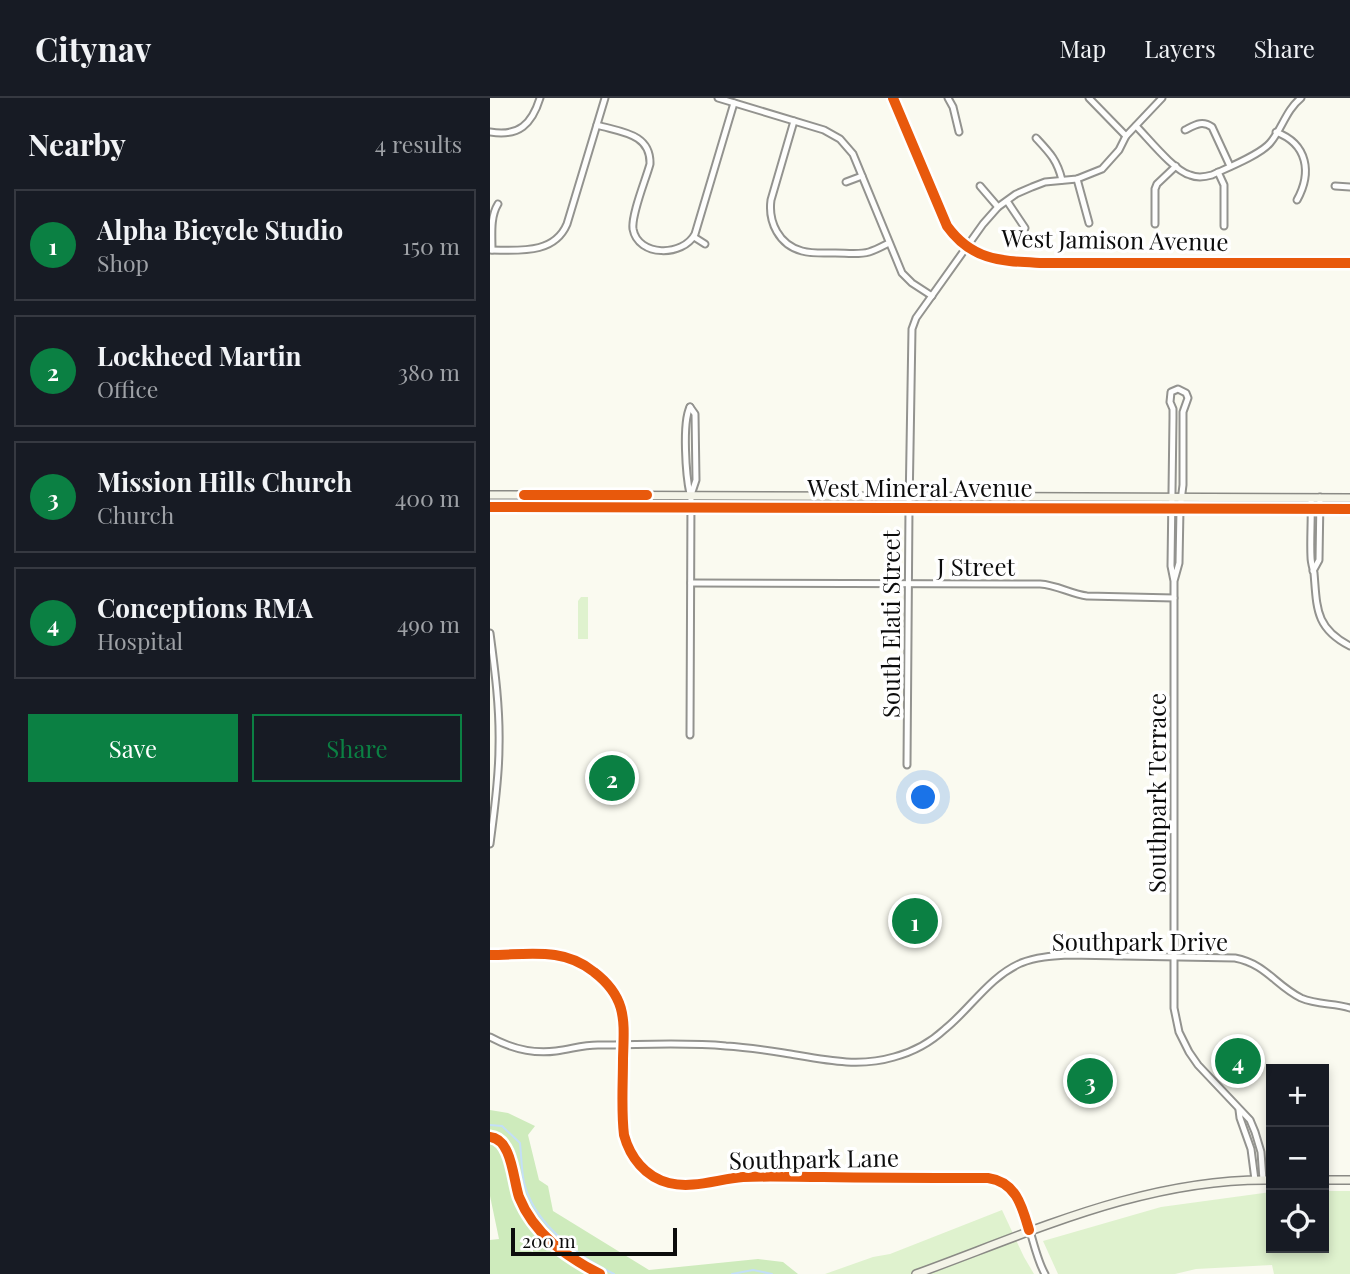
<!DOCTYPE html>
<html lang="en">
<head>
<meta charset="utf-8">
<style>
  :root { --surface:#171b24; --page:#242831; --text:#f1f3f6; --muted:#9ea1a6; --line:#363941; --accent:#0b8043 }
  body { margin:0; font-family:"Playfair Display",serif; background:var(--page); color:var(--text) }
  .controls { position:absolute; right:21px; bottom:21px; display:grid; overflow:hidden; border-radius:0px; box-shadow:0 4px 10px #0003 }
  .controls button { width:63px; height:63px; display:grid; place-items:center; padding:0; border:0; border-bottom:2px solid var(--line); background:var(--surface); color:var(--text); font:35px sans-serif }
  .scale { position:absolute; left:21px; bottom:18px; width:166px; box-sizing:border-box; padding-left:7px; border:4px solid #0c0c0c; border-top:0; font-size:19px; line-height:24px; white-space:nowrap; color:#0c0c0c; -webkit-text-stroke:5px #fff; paint-order:stroke }
  .you { position:absolute; left:434px; top:700px; width:24px; height:24px; margin:-18px; border:5px solid #fff; border-radius:50%; background:#1a73e8; box-shadow:0 0 0 10px #1a73e833 }
  .badge { display:grid; place-items:center; width:46px; height:46px; border-radius:50%; background:var(--accent); color:#fff; font-size:23px; font-weight:700 }
  .pin { position:absolute; translate:-50% -50%; border:4px solid #fff; box-shadow:0 2px 7px #0006 }
  .list { margin:0; padding:0; list-style:none }
  h2 { display:flex; justify-content:space-between; align-items:center; height:91px; margin:0; padding:0 28px; font-size:30px }
  h2 small { font-size:23px; font-weight:400; color:var(--muted) }
  .list li { display:grid; grid-template-columns:46px 1fr auto; gap:21px; align-items:center; box-sizing:border-box; height:112px; margin:0 14px 14px; padding:0 14px; border:2px solid var(--line); border-radius:0px }
  .list b { display:block; font-size:26px; white-space:nowrap }
  .list p { margin:0; font-size:23px; white-space:nowrap; color:var(--muted) }
  .list em { font-size:23px; font-style:normal; color:var(--muted) }
  .actions { display:flex; gap:14px; padding:21px 28px }
  .actions a { flex:1; padding:16px 0; border:2px solid var(--accent); border-radius:0px; text-align:center; font-size:24px; color:var(--accent) }
  .actions .main { background:var(--accent); color:#fff }
  .icon { flex:none; width:38px; height:38px; fill:none; stroke:currentColor; stroke-width:2; stroke-linecap:round; stroke-linejoin:round }
  .map { position:relative; flex:none; width:860px; height:1176px; overflow:hidden }
  header { display:flex; align-items:center; gap:42px; box-sizing:border-box; height:98px; padding:0 35px; background:var(--surface); border-bottom:2px solid var(--line) }
  header strong { font-size:33px }
  nav { display:flex; gap:38px; margin-inline-start:auto; font-size:24px }
  main { display:flex }
  aside { flex:1; background:var(--surface) }
  .map>svg:first-child { display:block }
</style>
</head>
<body>
<header>
<strong>Citynav</strong>
<nav><a>Map</a><a>Layers</a><a>Share</a></nav>
</header>
<main>
<aside>
<h2>Nearby<small>4 results</small></h2>
<ul class="list">
<li><span class="badge">1</span><div><b>Alpha Bicycle Studio</b><p>Shop</p></div><em>150 m</em></li>
<li><span class="badge">2</span><div><b>Lockheed Martin</b><p>Office</p></div><em>380 m</em></li>
<li><span class="badge">3</span><div><b>Mission Hills Church</b><p>Church</p></div><em>400 m</em></li>
<li><span class="badge">4</span><div><b>Conceptions RMA</b><p>Hospital</p></div><em>490 m</em></li>
</ul>
<div class="actions"><a class="main">Save</a><a>Share</a></div>
</aside>
<div class="map">
<svg width="860" height="1176" viewBox="0 0 860 1176">
  <rect width="100%" height="100%" fill="#fafaf0"/>
  <g fill="#dff2ce">
    <path d="M 91,499 L 98,499 L 98,541 L 88,541 L 88,503 Z"/>
    <path d="M 834,1093 L 860,1093 L 860,1176 L 784,1176 L 782,1167 L 706,1171 L 685,1176 L 568,1176 L 553,1143 L 671,1109 L 781,1094 L 781,1150 L 834,1150 Z"/>
    <path d="M 512,1112 L 534,1159 L 544,1176 L 335,1176 L 383,1159 L 400,1156 Z"/>
  </g>
  <path fill="#ceebbc" d="M 0,1012 L 18,1015 L 45,1028 L 38,1037 L 49,1082 L 58,1088 L 63,1113 L 159,1172 L 268,1161 L 293,1164 L 308,1176 L 0,1176 L 0,1142 L 9,1141 L 0,1098 Z"/>
  <g fill="none" stroke-linecap="round" stroke-linejoin="round">
    <g stroke="#c3dff7" stroke-width="2">
      <path d="M 0,1027 L 12,1028 L 30,1045 C 32,1063 31,1083 39,1099 C 53,1132 93,1161 124,1176"/>
      <path d="M 242,1176 L 263,1172 L 282,1176"/>
    </g>
    <g stroke="#93938f" stroke-width="9">
      <g id="street">
        <path d="M 228,0 L 334,32 L 350,41 L 363,56 L 412,175 L 422,185 L 442,198"/>
        <path d="M 403,0 L 457,128 C 483,164 513,163 553,165 L 860,165"/>
        <path d="M 458,0 L 463,9 L 469,34"/>
        <path d="M 599,0 L 636,38"/>
        <path d="M 304,23 L 281,102 C 278,124 289,147 312,153 C 323,156 334,155 345,155 C 356,155 369,157 379,154 C 386,152 393,148 399,145"/>
        <path d="M 107,27 C 130,34 161,35 160,66 C 156,81 141,117 143,131 C 148,159 193,159 205,136 L 244,5"/>
        <path d="M 646,28 C 658,40 684,73 700,77 C 707,80 715,79 722,77 C 737,70 770,57 780,45 C 792,31 796,12 811,0"/>
        <path d="M 695,32 C 705,27 712,22 722,29 L 740,68"/>
        <path d="M 0,34 C 29,39 42,26 50,0"/>
        <path d="M 786,34 C 818,46 822,75 807,102"/>
        <path d="M 546,40 C 560,55 567,62 572,82"/>
        <path d="M 728,74 L 734,87 L 734,128"/>
        <path d="M 587,81 L 599,125"/>
        <path d="M 356,84 L 372,78"/>
        <path d="M 490,88 L 508,109"/>
        <path d="M 845,88 L 860,89"/>
        <path d="M 517,103 L 535,130"/>
        <path d="M 665,126 L 665,91 L 667,86 L 686,68"/>
        <path d="M 204,139 L 215,146"/>
        <path d="M 0,152 C 28,152 64,157 77,126 L 115,0"/>
        <path d="M 2,152 C 2,136 0,119 8,106"/>
        <path d="M 200,309 L 205,316 L 206,382 L 201,397 L 200,637"/>
        <path d="M 200,309 C 192,325 196,378 200,396"/>
        <path d="M 821,400 C 822,419 820,440 821,459 C 821,465 823,470 824,475 C 827,510 825,530 860,548"/>
        <path d="M 823,473 L 829,462 L 830,399"/>
        <path d="M 684,483 L 689,465 L 690,411 L 693,387 L 693,314 L 698,300 L 696,295 L 688,291 L 681,294 L 680,304 L 683,311 L 683,320 L 681,468 L 684,483 L 684,910 L 689,934 L 699,954 L 708,967 L 760,1022 L 765,1034 L 771,1054 L 773,1082"/>
        <path d="M 201,485 L 550,486 C 567,487 581,496 597,498 L 684,500"/>
        <path d="M 0,535 C 5,573 10,611 9,649 C 9,682 4,714 0,746"/>
        <path d="M 417,667 L 419,410 L 422,231 L 426,220 L 493,126 L 508,109 L 526,96 L 542,89 L 555,84 L 587,81 L 612,71 L 629,52 L 636,38 L 672,0"/>
        <path d="M 0,857 C 21,857 44,854 65,857 C 79,859 93,865 104,874 C 138,900 134,924 133,961 C 133,986 131,1012 134,1037 L 139,1053 L 145,1062 L 158,1075 L 179,1085 L 195,1087 L 252,1079 L 506,1081 C 539,1092 539,1149 555,1176"/>
        <path d="M 0,939 C 20,950 43,956 66,953 C 82,951 92,947 108,947 C 150,947 194,944 236,948 C 255,949 275,952 294,955 C 331,961 367,970 404,959 C 423,954 441,944 455,931 C 481,910 499,879 531,865 C 546,859 562,858 578,857 L 745,860 C 776,866 785,887 811,900 C 827,907 844,905 860,910"/>
        <path d="M 749,1012 L 750,1020 L 761,1051 L 765,1082"/>
      </g>
    </g>
    <g stroke="#8a8a85" stroke-width="10">
      <g id="secondary">
        <path d="M 0,397 L 860,400"/>
        <path d="M 0,409 L 860,411"/>
        <path d="M 834,1082 L 860,1082"/>
        <path d="M 426,1176 C 542,1134 655,1080 781,1082"/>
      </g>
    </g>
    <use href="#street" stroke="#fefefd" stroke-width="5"/>
    <use href="#secondary" stroke="#f4f4e8" stroke-width="7"/>
    <g stroke="#fff" stroke-width="15">
      <g id="cycleway">
        <path d="M 403,0 L 457,128 C 483,164 513,163 553,165 L 860,165"/>
        <path d="M 34,397 L 157,397"/>
        <path d="M 0,409 L 860,411"/>
        <path d="M 0,857 C 21,857 44,854 65,857 C 79,859 93,865 104,874 C 138,900 134,924 133,961 C 133,986 131,1012 134,1037 C 140,1059 155,1079 179,1085 C 203,1091 228,1081 253,1079 C 279,1078 306,1079 333,1079 C 388,1080 443,1080 498,1080 C 526,1084 532,1108 539,1132"/>
        <path d="M 0,1039 C 22,1041 23,1081 29,1099 C 44,1136 75,1158 110,1176"/>
      </g>
    </g>
    <use href="#cycleway" stroke="#e8590c" stroke-width="10"/>
  </g>
  <g text-anchor="middle" dominant-baseline="central" stroke-width="7" stroke-linejoin="round" paint-order="stroke">
    <g font-size="24" fill="#0c0c0c" stroke="#fff">
      <text transform="translate(625 141) rotate(1)">West Jamison Avenue</text>
      <text x="430" y="389">West Mineral Avenue</text>
      <text x="486" y="468">J Street</text>
      <text transform="translate(400 526) rotate(-90)">South Elati Street</text>
      <text transform="translate(666 695) rotate(-90)">Southpark Terrace</text>
      <text x="650" y="843">Southpark Drive</text>
      <text transform="translate(324 1060) rotate(-1)">Southpark Lane</text>
    </g>
  </g>
</svg>
<div class="controls">
<button>+</button>
<button>−</button>
<button><svg class="icon" aria-label="locate" viewBox="0 0 24 24"><circle cx="12" cy="12" r="6"/><path d="M12 2v4M12 18v4M2 12h4M18 12h4"/></svg></button>
</div>
<div class="scale">200 m</div>
<div class="you"></div>
<div class="pin badge" style="left:425px;top:823px">1</div>
<div class="pin badge" style="left:122px;top:680px">2</div>
<div class="pin badge" style="left:600px;top:983px">3</div>
<div class="pin badge" style="left:748px;top:963px">4</div>
</div>
</main>
</body>
</html>
